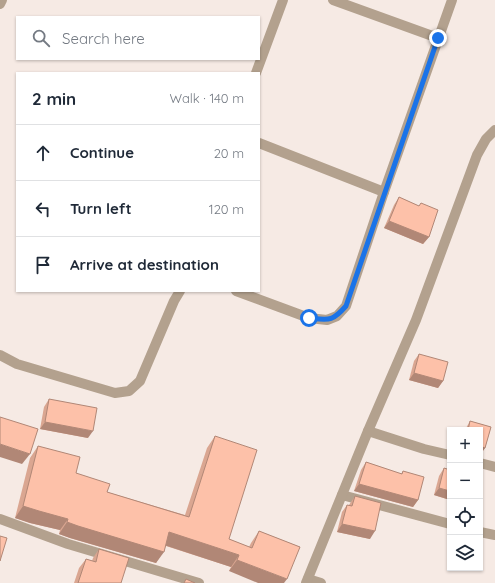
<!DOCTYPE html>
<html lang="en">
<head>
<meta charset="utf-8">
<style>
  :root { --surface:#fff; --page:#f2f2f3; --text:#1f2937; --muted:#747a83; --line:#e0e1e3 }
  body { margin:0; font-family:Quicksand,sans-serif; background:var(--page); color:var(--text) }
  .controls { position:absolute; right:12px; bottom:12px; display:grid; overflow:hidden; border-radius:0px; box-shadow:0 1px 3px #0004 }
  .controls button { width:36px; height:36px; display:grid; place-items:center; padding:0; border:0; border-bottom:1px solid var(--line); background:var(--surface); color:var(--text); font:20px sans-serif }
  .stop { position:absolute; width:12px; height:12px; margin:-9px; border:3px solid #1a73e8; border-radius:50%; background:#fff }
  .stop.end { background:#1a73e8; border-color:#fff; box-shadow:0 1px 4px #0008 }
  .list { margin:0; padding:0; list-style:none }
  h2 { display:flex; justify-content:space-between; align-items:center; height:52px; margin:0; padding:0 16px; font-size:17px }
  h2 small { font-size:13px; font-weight:400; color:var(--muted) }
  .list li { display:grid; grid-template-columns:26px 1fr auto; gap:12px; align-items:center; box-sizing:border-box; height:56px; padding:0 16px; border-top:1px solid var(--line) }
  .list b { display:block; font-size:15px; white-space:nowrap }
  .list em { font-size:13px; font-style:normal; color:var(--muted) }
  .icon { flex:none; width:22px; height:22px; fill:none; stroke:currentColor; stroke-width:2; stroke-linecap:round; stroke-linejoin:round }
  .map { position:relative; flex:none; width:495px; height:583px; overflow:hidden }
  .search { position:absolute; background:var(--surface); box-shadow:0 1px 3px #0004; left:16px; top:16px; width:244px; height:44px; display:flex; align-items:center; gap:10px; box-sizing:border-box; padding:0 14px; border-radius:0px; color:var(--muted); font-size:15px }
  .panel { position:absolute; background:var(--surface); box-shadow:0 1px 3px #0004; left:16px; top:72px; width:244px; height:220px; border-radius:0px }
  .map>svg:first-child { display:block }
</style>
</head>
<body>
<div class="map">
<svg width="495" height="583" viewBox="0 0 495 583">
  <rect width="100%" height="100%" fill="#f6eae4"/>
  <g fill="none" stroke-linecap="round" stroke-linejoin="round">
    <g stroke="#b3a18e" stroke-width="10">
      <path d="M 333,0 L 438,38"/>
      <path d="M 0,4 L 2,0"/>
      <path d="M 256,73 L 283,0"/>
      <path d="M 259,143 L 384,192"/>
      <path d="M 236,291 L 309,318 L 327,320 L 337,316 L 346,306 L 384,192 L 452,0"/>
      <path d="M 0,355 L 17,364 L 115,393 L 129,391 L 140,381 L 174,301 L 180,291"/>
      <path d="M 368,431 L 424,449 L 450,455"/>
      <path d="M 480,463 L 495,467"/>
      <path d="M 342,495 L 450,524"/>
      <path d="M 0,519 L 68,544 L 199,583"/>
      <path d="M 480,532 L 495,535"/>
      <path d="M 308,579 L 321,583"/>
      <path d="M 306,583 L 368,431 L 416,320 L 477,155 L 486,139 L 495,130"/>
    </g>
  </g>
  <g fill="#daa691">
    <path d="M 399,197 L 419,206 L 421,203 L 429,237 L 423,244 L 384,228 L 394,205 Z"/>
    <path d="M 419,354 L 443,381 L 438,388 L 409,380 L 414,361 Z"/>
    <path d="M 49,399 L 88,438 L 40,429 L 44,407 Z"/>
    <path d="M 470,421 L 491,427 L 485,448 L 480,455 L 480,430 L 465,430 Z"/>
    <path d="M 215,436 L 229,539 L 249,547 L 251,543 L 259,531 L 300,547 L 229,571 L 231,567 L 166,546 L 156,563 L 70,538 L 59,534 L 60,530 L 30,523 L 15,518 L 30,458 L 38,446 L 76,473 L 107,492 L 185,515 L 207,448 Z"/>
    <path d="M 366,462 L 401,474 L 403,471 L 418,500 L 413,507 L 354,491 L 361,470 Z"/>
    <path d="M 444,468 L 450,500 L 434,495 L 439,476 Z"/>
    <path d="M 355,496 L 370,539 L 337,532 L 342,512 L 347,505 L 349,505 Z"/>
    <path d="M 99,549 L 121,583 L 74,583 L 79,568 L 86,559 L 92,561 L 93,558 Z"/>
  </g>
  <g fill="#b18776">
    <path d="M 389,221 L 429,237 L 423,244 L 384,228 Z"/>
    <path d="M 414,373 L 443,381 L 438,388 L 409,380 Z"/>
    <path d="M 45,422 L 93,431 L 88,438 L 40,429 Z"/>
    <path d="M 0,444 L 30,454 L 22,464 L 0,457 Z"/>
    <path d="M 480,446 L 485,448 L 480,455 Z"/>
    <path d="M 359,484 L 418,500 L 413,507 L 354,491 Z"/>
    <path d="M 439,488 L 450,491 L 450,500 L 434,495 Z"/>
    <path d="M 23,506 L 68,519 L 60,530 L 30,523 L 15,518 Z"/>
    <path d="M 67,522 L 164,552 L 156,563 L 70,538 L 59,534 Z"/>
    <path d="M 342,524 L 375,531 L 370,539 L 337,532 Z"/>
    <path d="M 169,532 L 239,555 L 231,567 L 161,544 Z"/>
    <path d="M 237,560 L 287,579 L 284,583 L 258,583 L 229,571 Z"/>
  </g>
  <g fill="#fdc1a9" stroke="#b18776">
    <path d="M 399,197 L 419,206 L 421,203 L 438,210 L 429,237 L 389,221 Z"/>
    <path d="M 419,354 L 448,362 L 443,381 L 414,373 Z"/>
    <path d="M 49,399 L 97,408 L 93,431 L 45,422 Z"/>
    <path d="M 0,417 L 38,429 L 30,454 L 0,444 Z"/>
    <path d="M 470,421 L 491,427 L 485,448 L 480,446 L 480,430 L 468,430 Z"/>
    <path d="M 215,436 L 257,450 L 229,539 L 252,548 L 259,531 L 300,547 L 287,579 L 237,560 L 239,555 L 169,532 L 164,552 L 78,526 L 67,522 L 68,519 L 39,511 L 23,506 L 38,446 L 80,457 L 76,473 L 110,484 L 107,492 L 189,517 Z"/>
    <path d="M 366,462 L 402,474 L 403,471 L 424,477 L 418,500 L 359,484 Z"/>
    <path d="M 444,468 L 450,470 L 450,491 L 439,488 Z"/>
    <path d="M 355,496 L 381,503 L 375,531 L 342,524 L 347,505 L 352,506 Z"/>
    <path d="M 0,536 L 7,538 L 0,561 Z"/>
    <path d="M 99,549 L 129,558 L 121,583 L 78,583 L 86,559 L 96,562 Z"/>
    <path d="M 186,579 L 195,583 L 184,583 Z"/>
  </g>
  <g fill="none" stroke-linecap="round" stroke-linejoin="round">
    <path stroke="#1a73e8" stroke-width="5" d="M 309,318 C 329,320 332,322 346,306 L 438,38"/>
  </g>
</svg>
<div class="controls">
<button>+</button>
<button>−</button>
<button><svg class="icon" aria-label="locate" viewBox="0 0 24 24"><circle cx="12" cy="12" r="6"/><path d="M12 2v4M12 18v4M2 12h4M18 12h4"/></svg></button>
<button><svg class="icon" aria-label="layers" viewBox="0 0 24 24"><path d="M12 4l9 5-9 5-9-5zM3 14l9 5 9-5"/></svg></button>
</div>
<div class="stop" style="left:309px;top:318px"></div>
<div class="stop end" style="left:438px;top:38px"></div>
<div class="search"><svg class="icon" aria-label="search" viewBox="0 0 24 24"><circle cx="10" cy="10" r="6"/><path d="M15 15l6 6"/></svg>Search here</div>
<section class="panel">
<h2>2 min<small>Walk · 140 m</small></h2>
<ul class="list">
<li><svg class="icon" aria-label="ahead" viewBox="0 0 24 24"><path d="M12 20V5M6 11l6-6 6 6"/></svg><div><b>Continue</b></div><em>20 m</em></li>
<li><svg class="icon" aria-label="left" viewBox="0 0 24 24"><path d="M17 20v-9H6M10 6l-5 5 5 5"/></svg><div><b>Turn left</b></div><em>120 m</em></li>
<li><svg class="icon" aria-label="arrive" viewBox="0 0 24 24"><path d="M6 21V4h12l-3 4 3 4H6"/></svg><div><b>Arrive at destination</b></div></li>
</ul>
</section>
</div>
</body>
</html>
